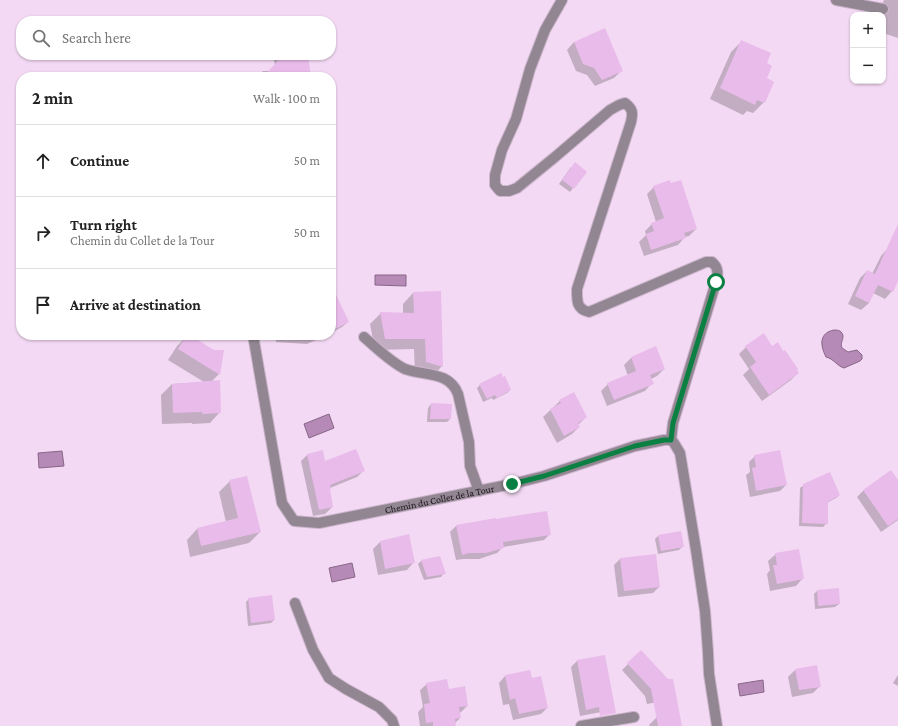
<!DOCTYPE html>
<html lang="en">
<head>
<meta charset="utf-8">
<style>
  :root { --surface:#fff; --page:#f6f6f6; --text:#222; --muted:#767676; --line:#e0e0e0 }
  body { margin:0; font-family:"Crimson Pro",serif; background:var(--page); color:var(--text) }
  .controls { position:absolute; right:12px; top:12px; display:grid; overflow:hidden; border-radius:8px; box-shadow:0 1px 3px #0004 }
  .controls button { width:36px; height:36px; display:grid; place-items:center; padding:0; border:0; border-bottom:1px solid var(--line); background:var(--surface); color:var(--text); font:20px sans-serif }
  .stop { position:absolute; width:12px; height:12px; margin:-9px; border:3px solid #0b8043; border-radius:50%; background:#fff }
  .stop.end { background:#0b8043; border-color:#fff; box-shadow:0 1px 4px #0008 }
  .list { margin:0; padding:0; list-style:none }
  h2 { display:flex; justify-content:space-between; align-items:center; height:52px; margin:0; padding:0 16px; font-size:17px }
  h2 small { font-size:13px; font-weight:400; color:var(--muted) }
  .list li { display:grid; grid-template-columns:26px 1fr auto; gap:12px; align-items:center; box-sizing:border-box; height:72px; padding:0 16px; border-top:1px solid var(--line) }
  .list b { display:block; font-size:15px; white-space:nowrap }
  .list p { margin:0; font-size:13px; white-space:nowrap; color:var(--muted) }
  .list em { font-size:13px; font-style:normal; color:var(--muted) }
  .icon { flex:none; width:22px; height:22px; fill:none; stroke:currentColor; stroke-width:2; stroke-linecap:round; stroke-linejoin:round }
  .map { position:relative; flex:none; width:898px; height:726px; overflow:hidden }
  .search { position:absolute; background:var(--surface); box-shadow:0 1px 3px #0004; left:16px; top:16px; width:320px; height:44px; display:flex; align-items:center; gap:10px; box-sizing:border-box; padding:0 14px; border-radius:16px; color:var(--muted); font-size:15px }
  .panel { position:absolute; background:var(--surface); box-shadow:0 1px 3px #0004; left:16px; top:72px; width:320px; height:268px; border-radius:16px }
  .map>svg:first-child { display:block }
</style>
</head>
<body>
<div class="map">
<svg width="898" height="726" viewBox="0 0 898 726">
  <rect width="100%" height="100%" fill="#f3d9f3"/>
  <g fill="#b68ab7" stroke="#868">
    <path d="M 375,275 L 406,275 L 406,286 L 375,285 Z"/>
    <path d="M 834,330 C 839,330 842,331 843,336 C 843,341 840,343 842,348 L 848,352 L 857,350 L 862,355 L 862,359 L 860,361 L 844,368 C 837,366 834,359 826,357 C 820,345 819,333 834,330 Z"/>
    <path d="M 329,414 L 334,428 L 309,438 L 304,424 Z"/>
    <path d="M 62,451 L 64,466 L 39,468 L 38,453 Z"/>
    <path d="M 352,563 L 355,577 L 332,582 L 329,568 Z"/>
    <path d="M 763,680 L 764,692 L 740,696 L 738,684 Z"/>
  </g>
  <g fill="#0003">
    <path d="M 884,0 L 898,0 L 898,38 L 883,33 L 883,15 L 878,15 Z"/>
    <path d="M 574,42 L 621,71 L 614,78 L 595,86 L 587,75 L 576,71 L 567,50 Z"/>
    <path d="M 741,42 L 766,64 L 764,102 L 753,113 L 747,111 L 743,115 L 710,99 L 731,52 Z"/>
    <path d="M 276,55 L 307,55 L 310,77 L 257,77 L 263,71 L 269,71 L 275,65 L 273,57 Z"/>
    <path d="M 571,167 L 573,188 L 570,192 L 559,184 Z"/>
    <path d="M 331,187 L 335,207 L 331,211 Z"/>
    <path d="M 654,187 L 696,229 L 689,236 L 685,237 L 678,245 L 644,256 L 639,242 L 646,235 L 645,231 L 652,224 L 656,222 L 647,194 Z"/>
    <path d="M 888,248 L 898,253 L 898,279 L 892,291 L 885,299 L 873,293 L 869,303 L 861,310 L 848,304 L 860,278 L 867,271 L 872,274 L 881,256 Z"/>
    <path d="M 413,293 L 442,366 L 432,377 L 415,373 L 414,349 L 375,350 L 370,324 L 381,313 L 403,314 L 403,304 Z"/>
    <path d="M 331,302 L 348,322 L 342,327 L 331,333 Z"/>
    <path d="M 188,335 L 213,351 L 223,351 L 219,374 L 211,382 L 220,412 L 210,423 L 192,424 L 192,423 L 162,424 L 161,395 L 172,384 L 204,382 L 168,360 L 177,346 Z"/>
    <path d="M 276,335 L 327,335 L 307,344 L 276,342 Z"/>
    <path d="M 746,347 L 796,370 L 798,373 L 791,380 L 762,401 L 743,375 L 749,369 L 739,354 Z"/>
    <path d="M 655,348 L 664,369 L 657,376 L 651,379 L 652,383 L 645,391 L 607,406 L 601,391 L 608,384 L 628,376 L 624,365 L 631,358 Z"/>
    <path d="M 480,385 L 510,390 L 507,393 L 493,400 L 492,398 L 483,402 L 477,388 Z"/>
    <path d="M 560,401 L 586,417 L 578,425 L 579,427 L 572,434 L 557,443 L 543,417 Z"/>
    <path d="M 431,404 L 450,419 L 447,422 L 427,422 L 428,408 Z"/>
    <path d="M 308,454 L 324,462 L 364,470 L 357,477 L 330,488 L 329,490 L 332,507 L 325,514 L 313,516 L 301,461 Z"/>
    <path d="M 755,456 L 786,485 L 780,491 L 750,497 L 746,475 L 750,472 L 749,462 Z"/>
    <path d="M 891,471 L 898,481 L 898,520 L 881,532 L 857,497 L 863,491 Z"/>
    <path d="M 230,481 L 260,532 L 249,543 L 190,557 L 187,540 L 197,529 L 226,522 L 219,492 Z"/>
    <path d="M 804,485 L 839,495 L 836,498 L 827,503 L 827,523 L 823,527 L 799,526 L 800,488 Z"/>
    <path d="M 456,526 L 550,534 L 544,540 L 503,547 L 497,553 L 479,559 L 463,559 L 456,560 L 450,532 Z"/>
    <path d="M 658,536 L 682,547 L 679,550 L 658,554 L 655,539 Z"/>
    <path d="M 380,542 L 414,562 L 407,570 L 378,575 L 373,549 Z"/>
    <path d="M 776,554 L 803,578 L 796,586 L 770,591 L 767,574 L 770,570 L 768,561 Z"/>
    <path d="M 620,559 L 659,587 L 653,593 L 618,597 L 614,565 Z"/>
    <path d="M 421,561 L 444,573 L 441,577 L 424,580 L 418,564 Z"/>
    <path d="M 838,589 L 839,604 L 835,607 L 815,609 L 814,594 L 817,591 Z"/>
    <path d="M 249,599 L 274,620 L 271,623 L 248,626 L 246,602 Z"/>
    <path d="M 578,660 L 607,711 L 580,716 L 571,667 Z"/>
    <path d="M 628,664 L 668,700 L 647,704 L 645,696 L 622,670 Z"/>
    <path d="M 795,670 L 820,686 L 813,693 L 792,697 L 788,677 Z"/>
    <path d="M 530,671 L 531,679 L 547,708 L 541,714 L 513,720 L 509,704 L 503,705 L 499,683 L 505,676 Z"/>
    <path d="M 898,675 L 898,686 L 893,683 Z"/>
    <path d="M 427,684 L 467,706 L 461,712 L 459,713 L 460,718 L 455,723 L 455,726 L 420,726 L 418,712 L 423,707 L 420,690 Z"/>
    <path d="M 657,717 L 681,726 L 650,726 L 649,725 Z"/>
  </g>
  <g fill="#e9bbea">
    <path d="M 605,28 L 623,71 L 602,80 L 594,68 L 583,64 L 574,42 Z"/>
    <path d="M 741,40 L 771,53 L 767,63 L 772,66 L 767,78 L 774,82 L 765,103 L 757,100 L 755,105 L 720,88 Z"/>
    <path d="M 283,55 L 308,55 L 311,77 L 263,77 Z"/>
    <path d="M 575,162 L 587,172 L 574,189 L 562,180 Z"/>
    <path d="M 670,180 L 671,183 L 681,180 L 697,229 L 684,233 L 686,238 L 651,250 L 646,234 L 654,231 L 651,223 L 664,218 L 653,186 Z"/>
    <path d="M 898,224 L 898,281 L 893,292 L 878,285 L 869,303 L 855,296 L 867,270 L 875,274 Z"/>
    <path d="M 331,284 L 349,322 L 331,331 Z"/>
    <path d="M 441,291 L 443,367 L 426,362 L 425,339 L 385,339 L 380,312 L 414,313 L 413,292 Z"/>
    <path d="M 764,333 L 772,346 L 778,342 L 783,351 L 785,350 L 798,369 L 797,370 L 799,373 L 769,395 L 750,367 L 756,362 L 745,346 Z"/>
    <path d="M 187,335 L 190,335 L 214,350 L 224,350 L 220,375 L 178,349 Z"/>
    <path d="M 656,346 L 665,369 L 650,375 L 654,384 L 614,400 L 607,383 L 636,371 L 631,357 Z"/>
    <path d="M 501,373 L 503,377 L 505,376 L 511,390 L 497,398 L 495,395 L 487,399 L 479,384 Z"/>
    <path d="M 220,380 L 221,413 L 202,414 L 202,412 L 173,413 L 172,384 Z"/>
    <path d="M 574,392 L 587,417 L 578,423 L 580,427 L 564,436 L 550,409 L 561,403 L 559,400 Z"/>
    <path d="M 431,403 L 452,404 L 451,419 L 430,419 Z"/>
    <path d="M 356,449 L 365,471 L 330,485 L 331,489 L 330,489 L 333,507 L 319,510 L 307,454 L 323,450 L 325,461 Z"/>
    <path d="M 780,450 L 787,485 L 756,491 L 752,468 L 756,467 L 754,455 Z"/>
    <path d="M 891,470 L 898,480 L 898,519 L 888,526 L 863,490 Z"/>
    <path d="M 830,472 L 840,495 L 828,502 L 828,524 L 802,523 L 803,484 Z"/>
    <path d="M 247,476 L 261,532 L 201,546 L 197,528 L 238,518 L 229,480 Z"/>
    <path d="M 547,511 L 551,535 L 503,542 L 504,548 L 486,553 L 469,553 L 462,555 L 456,525 L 496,518 L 496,519 Z"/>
    <path d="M 681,531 L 684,547 L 661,551 L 658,535 Z"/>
    <path d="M 409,534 L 415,563 L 385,569 L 380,541 Z"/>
    <path d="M 799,549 L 804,579 L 777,584 L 773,565 L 777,565 L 775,553 Z"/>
    <path d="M 656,554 L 660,587 L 624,591 L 620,558 Z"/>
    <path d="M 440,556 L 446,574 L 427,577 L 421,560 Z"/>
    <path d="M 839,588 L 840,604 L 818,606 L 817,590 Z"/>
    <path d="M 272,595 L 275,620 L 251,623 L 248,598 Z"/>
    <path d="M 641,650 L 668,679 L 673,679 L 682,726 L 658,726 L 651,689 L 627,663 Z"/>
    <path d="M 605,655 L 616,713 L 600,716 L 599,707 L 586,710 L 577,660 Z"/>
    <path d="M 817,665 L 821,687 L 799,690 L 795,669 Z"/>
    <path d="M 530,670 L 532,678 L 541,676 L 548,708 L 519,714 L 515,698 L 510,700 L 505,675 Z"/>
    <path d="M 447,679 L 449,689 L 465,686 L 468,706 L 459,707 L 461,718 L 455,719 L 456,726 L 433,726 L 433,722 L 426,723 L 424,704 L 430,703 L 426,683 Z"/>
  </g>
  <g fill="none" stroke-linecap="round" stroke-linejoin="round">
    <g stroke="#ccb5cc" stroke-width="12">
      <g id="minor">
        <path d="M 562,0 L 545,30 L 530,69 L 516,119 L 502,150 L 495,175 L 495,185 L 500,191 L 509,191 L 517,188 L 555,157 L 610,110 L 619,105 L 625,103 C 633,109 633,113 631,122 L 577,289 C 577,300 576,309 589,312 L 706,262 L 712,262 C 719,268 718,274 716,282 L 673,423 L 671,440"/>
        <path d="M 836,0 L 883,9"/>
        <path id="s1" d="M 253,335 L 282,503 L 294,521 L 319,523 L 512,484 L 544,476 L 635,446 L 664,440 L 671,440 L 674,443 L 680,453 L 696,550 L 705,611 L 708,652 L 709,674 L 717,726"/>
        <path d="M 364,337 C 375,347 392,363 405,369 C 425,376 449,371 458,394 L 469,442 L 470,466 L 479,491"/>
        <path d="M 295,603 L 313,650 L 329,678 L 346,689 L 379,707 L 392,720 L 394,726"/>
        <path d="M 581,726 L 634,717"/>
      </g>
    </g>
    <use href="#minor" stroke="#918691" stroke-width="10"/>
  </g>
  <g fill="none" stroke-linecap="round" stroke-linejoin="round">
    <path stroke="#0b8043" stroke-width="5" d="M 512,484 L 544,476 L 635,446 L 664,440 L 671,440 L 673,423 L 716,282"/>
  </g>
  <g text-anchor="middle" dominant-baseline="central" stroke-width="3" stroke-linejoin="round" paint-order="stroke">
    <g font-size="10" fill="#1c131c" stroke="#f3d9f3">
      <text stroke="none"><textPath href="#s1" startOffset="340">Chemin du Collet de la Tour</textPath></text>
    </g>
  </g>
</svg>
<div class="controls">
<button>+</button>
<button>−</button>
</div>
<div class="stop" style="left:716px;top:282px"></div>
<div class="stop end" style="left:512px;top:484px"></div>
<div class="search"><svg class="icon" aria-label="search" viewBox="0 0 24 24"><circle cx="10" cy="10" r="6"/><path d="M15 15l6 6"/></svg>Search here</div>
<section class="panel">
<h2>2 min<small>Walk · 100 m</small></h2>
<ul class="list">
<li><svg class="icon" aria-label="ahead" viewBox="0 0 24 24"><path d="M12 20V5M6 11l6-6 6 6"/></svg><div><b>Continue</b></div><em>50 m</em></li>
<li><svg class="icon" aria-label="right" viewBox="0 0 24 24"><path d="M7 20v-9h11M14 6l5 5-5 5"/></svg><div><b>Turn right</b><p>Chemin du Collet de la Tour</p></div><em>50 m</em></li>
<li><svg class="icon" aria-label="arrive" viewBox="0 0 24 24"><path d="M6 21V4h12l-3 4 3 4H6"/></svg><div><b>Arrive at destination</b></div></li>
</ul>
</section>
</div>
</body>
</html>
